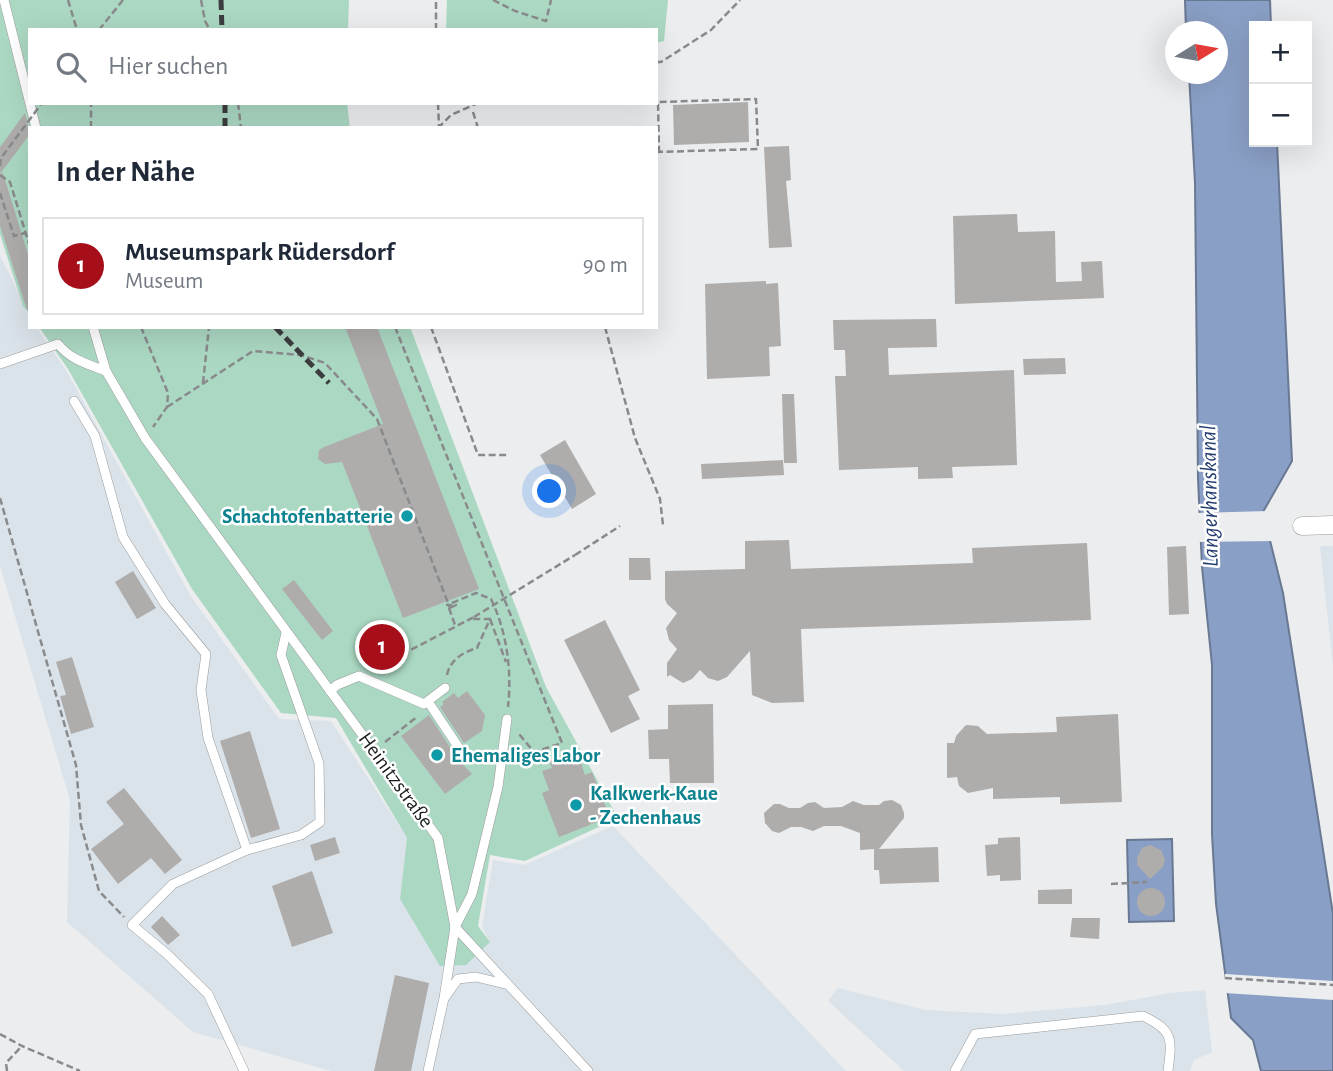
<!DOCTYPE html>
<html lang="de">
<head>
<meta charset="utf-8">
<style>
  :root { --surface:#fff; --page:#f2f2f3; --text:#1f2937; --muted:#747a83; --line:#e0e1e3; --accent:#a60f1a }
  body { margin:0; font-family:"Alegreya Sans",sans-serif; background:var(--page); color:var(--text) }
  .controls { position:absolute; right:21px; top:21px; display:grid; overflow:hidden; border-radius:0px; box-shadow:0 7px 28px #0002 }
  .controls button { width:63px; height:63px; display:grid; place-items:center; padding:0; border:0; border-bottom:2px solid var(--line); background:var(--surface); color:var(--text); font:35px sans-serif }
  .compass { position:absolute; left:1165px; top:21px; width:63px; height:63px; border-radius:50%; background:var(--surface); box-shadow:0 7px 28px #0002; rotate:79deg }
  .you { position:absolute; left:550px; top:492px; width:24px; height:24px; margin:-18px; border:5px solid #fff; border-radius:50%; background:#1a73e8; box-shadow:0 0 0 10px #1a73e833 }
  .badge { display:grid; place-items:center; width:46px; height:46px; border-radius:50%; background:var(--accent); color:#fff; font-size:23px; font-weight:700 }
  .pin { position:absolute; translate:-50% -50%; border:4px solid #fff; box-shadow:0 2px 7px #0006 }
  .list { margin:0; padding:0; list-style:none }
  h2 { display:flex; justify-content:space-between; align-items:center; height:91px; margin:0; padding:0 28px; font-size:30px }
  h2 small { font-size:23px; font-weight:400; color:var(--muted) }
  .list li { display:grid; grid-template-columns:46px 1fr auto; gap:21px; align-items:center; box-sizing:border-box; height:98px; margin:0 14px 14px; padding:0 14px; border:2px solid var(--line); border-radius:0px }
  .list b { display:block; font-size:26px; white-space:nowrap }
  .list p { margin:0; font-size:23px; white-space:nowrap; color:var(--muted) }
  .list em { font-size:23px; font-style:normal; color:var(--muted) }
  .icon { flex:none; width:38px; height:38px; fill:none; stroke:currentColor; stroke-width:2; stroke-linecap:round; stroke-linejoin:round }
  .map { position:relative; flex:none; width:1333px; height:1071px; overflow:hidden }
  .search { position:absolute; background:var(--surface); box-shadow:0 7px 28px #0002; left:28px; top:28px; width:630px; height:77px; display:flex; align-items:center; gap:18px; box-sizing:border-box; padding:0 24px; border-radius:0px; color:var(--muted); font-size:26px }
  .panel { position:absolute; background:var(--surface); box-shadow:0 7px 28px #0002; left:28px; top:126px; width:630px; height:203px; border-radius:0px }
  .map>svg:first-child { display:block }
</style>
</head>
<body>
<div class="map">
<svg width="1333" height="1071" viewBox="0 0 1333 1071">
  <rect width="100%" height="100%" fill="#ebedef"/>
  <g fill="#dbe3ea">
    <path d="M 0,255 L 30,318 L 30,327 L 36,327 L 66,370 L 190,595 L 279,719 L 331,721 L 407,838 L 400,899 L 489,942 L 482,926 L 493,860 L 524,865 L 613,826 L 846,1071 L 331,1071 L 193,1032 L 67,922 L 70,800 L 0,566 Z"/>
    <path d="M 1320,546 L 1333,546 L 1333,667 Z"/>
    <path d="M 838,988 L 926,1010 L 1002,1014 L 1105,1005 L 1170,993 L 1205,990 L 1212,1052 L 1194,1060 L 1190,1071 L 904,1071 L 828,1001 Z"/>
  </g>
  <g fill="#abd8c3">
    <path d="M 0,0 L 349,0 L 348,30 L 30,30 L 30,103 L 347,103 L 350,128 L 30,128 L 30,314 L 23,306 L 0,234 Z"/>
    <path d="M 447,0 L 668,0 L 664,41 L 656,43 L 656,30 L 446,30 Z"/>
    <path d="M 39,327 L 410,327 L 546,687 L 618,818 L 525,861 L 490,855 L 478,926 L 490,942 L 466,965 L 440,966 L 400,899 L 407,838 L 336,718 L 281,713 L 192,589 L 68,369 Z"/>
  </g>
  <g fill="#8a9fc5" stroke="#697893" stroke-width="2">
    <path d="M 1185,0 L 1270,0 L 1271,26 L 1254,26 L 1254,142 L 1277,142 L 1292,461 L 1263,512 L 1283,593 L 1333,914 L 1333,1071 L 1261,1071 L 1253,1040 L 1231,1018 L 1216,904 L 1212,834 L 1212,665 L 1202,567 L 1198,478 L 1195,183 L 1189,74 L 1218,74 L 1218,32 L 1186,31 Z"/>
    <path d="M 1172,839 L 1174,921 L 1129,922 L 1127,840 Z"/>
  </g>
  <g fill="#ebedef">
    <path d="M 1268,511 L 1274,541 L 1198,542 L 1196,513 Z"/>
    <path d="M 1225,974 L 1333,981 L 1333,1000 L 1224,993 Z"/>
  </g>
  <g fill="#afadac">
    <path d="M 748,102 L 749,142 L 674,145 L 673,105 Z"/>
    <path d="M 25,113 L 30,134 L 0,174 L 0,147 Z"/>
    <path d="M 789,146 L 791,180 L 786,181 L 792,247 L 769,248 L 764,147 Z"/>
    <path d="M 3,173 L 30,261 L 30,310 L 27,310 L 0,226 L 0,174 Z"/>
    <path d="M 1017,214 L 1018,232 L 1055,231 L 1056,282 L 1082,281 L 1081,262 L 1102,261 L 1104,298 L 955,304 L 953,216 Z"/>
    <path d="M 766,281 L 766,284 L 778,283 L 781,346 L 769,347 L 770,376 L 707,379 L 705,284 Z"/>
    <path d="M 936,319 L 937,347 L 888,348 L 889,375 L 1014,370 L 1017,465 L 952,467 L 953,478 L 918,479 L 918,467 L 839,470 L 835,376 L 846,376 L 845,350 L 834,350 L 833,320 Z"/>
    <path d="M 345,327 L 377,327 L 479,589 L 403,618 L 342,462 L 325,464 L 318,459 L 319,450 L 324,447 L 383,424 Z"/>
    <path d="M 1065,358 L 1066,374 L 1024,375 L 1023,359 Z"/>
    <path d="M 782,394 L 794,394 L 797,463 L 784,463 Z"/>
    <path d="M 565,440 L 596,494 L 572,509 L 540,455 Z"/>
    <path d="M 783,460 L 784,475 L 702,479 L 701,464 Z"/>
    <path d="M 789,540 L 791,569 L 973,563 L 972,548 L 1087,543 L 1091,620 L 801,629 L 804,702 L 772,703 L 752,695 L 750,651 L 727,677 L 718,681 L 708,678 L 700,670 L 692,679 L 683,683 L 670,675 L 667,677 L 667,663 L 677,649 L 669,640 L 666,628 L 677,613 L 667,604 L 665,599 L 665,571 L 745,569 L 745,541 Z"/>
    <path d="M 1186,546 L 1189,614 L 1169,615 L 1167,547 Z"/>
    <path d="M 629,558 L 650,558 L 651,580 L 629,580 Z"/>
    <path d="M 133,571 L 156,608 L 137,619 L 115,582 Z"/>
    <path d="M 294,580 L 333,631 L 322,640 L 282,589 Z"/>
    <path d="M 605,620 L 640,690 L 628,696 L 640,719 L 611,733 L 564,640 Z"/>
    <path d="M 72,657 L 94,727 L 71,734 L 60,696 L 66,695 L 56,662 Z"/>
    <path d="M 467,691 L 485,715 L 482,731 L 464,743 L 440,707 L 444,704 L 442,702 L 454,693 L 458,698 Z"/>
    <path d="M 713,704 L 714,783 L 670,783 L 669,759 L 649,759 L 648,730 L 668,729 L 668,705 Z"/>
    <path d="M 1118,714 L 1122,802 L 1060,804 L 1060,797 L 993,799 L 993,788 L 968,793 L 959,786 L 957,777 L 947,778 L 947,743 L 954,743 L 956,736 L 966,725 L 978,726 L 987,734 L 1057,732 L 1056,717 Z"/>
    <path d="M 429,715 L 457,758 L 472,774 L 445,794 L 401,736 Z"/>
    <path d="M 250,731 L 280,829 L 251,838 L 220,741 Z"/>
    <path d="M 566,753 L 569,761 L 579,757 L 585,775 L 592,772 L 610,817 L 559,837 L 542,793 L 549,790 L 542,771 L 552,768 L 549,760 Z"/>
    <path d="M 124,788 L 182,860 L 165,874 L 151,858 L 118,884 L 91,849 L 124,824 L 106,802 Z"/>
    <path d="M 892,800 L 901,805 L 904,813 L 904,818 L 879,849 L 938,847 L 939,882 L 880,884 L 879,870 L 874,870 L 874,849 L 860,850 L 860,833 L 841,826 L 824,826 L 813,831 L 801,827 L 791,827 L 779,833 L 772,831 L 765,823 L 764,813 L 774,804 L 780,804 L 789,808 L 800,808 L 808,803 L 815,802 L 824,808 L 842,807 L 853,801 L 864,805 L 879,805 L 884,801 Z"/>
    <path d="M 335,837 L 340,853 L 315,861 L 310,845 Z"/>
    <path d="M 1020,837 L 1021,880 L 1000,881 L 1000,875 L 987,876 L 985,845 L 998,844 L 998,838 Z"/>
    <path d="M 1150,845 L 1161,850 L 1165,859 L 1163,867 L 1150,879 L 1137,865 L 1137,858 L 1142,848 Z"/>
    <path d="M 312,871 L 333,933 L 292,947 L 272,886 Z"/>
    <circle cx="1151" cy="902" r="14"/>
    <path d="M 1072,889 L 1072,904 L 1038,904 L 1038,890 Z"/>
    <path d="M 162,916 L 180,935 L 168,945 L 151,927 Z"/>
    <path d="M 1072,918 L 1100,918 L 1099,939 L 1070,937 Z"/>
    <path d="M 395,975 L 429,983 L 411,1071 L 374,1071 Z"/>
  </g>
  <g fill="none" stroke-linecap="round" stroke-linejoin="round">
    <g stroke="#999b9c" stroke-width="10">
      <g id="service">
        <path d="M 4,0 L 36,128"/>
        <path d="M 93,327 L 106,371 L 145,438 L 438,838 L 455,927 L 444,998 L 428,1071"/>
        <path d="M 0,364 L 58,344 C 71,360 87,364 106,371"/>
        <path d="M 74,401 L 95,436 L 123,537 L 165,604 L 206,654 L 201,690 L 208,738 L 247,850"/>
        <path d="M 330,691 L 337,685 L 359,676 L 424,704 L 445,688"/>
        <path d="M 429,703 L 463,754"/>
        <path d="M 455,927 L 472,894 L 498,787 L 507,719"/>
        <path d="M 455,927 L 588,1071"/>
        <path d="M 445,997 L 458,979 L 476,977 L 505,984"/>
        <path d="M 244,1071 L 208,994 L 167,954 L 132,925 L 173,884 L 247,850 L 301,835 L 320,822 L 319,763 L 281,655 L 286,633"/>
        <path d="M 955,1071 L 975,1034 L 1143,1016 C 1174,1031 1172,1039 1168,1071"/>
      </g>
    </g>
    <g stroke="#999b9c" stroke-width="19">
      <path id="minor" d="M 1302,526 L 1333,525"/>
    </g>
    <g stroke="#898a8c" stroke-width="2.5" stroke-dasharray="7 3.5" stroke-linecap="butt">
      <path d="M 68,0 L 77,30"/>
      <path d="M 201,0 L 205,21 L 210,30"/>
      <path d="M 493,0 L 515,11 L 546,21 L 551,0"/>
      <path d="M 99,30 L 123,0"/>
      <path d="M 436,30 L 436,0"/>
      <path d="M 656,62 L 661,62 L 711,30 L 740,0"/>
      <path d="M 238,103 L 241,128"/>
      <path d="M 438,103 L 439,127"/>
      <path d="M 473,112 L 478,128"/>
      <path d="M 91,128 L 91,103"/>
      <path d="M 438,128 L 451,115 L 478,103"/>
      <path d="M 656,152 L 758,149 L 756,99 L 658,102 L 659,152"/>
      <path d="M 0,175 L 10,182 L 30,247"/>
      <path d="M 0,193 L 14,236 L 25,233"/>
      <path d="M 141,327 L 168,393 L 167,407 L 153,427"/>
      <path d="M 395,327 L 562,743 L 534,752 L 519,734"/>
      <path d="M 431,327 L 478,455 L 508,455"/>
      <path d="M 605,327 L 635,438 L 660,499 L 663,525"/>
      <path d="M 203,383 L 209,327"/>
      <path d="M 167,407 L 253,351 L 301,355 L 325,363 L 377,419"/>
      <path d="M 0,498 L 76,765 L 81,825 L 99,891 L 124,917"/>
      <path d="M 575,555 L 620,526"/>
      <path d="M 449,608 L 455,625"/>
      <path d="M 450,608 L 456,605 L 447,605 L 476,593 L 491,599 C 507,632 512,671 508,707"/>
      <path d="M 490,619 L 506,662"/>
      <path d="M 374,669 L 474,617"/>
      <path d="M 447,675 C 450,660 463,652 477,648 L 490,619 L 473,619"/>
      <path d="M 385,742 L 418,716"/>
      <path d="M 1111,884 L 1147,882"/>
      <path d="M 1225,978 L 1333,985"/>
      <path d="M 0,1034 L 22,1046 L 80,1071"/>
      <path d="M 7,1071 L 6,1063 L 22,1046"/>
    </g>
    <use href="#service" stroke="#fff" stroke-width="9"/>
    <use href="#minor" stroke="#fff" stroke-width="18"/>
    <g stroke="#3c3d3e" stroke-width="5" stroke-dasharray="10 5" stroke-linecap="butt">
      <path d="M 221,0 L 222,30"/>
      <path d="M 225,103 L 225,128"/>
      <path d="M 275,327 L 329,383"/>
    </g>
    <g stroke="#898a8c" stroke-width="2.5" stroke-dasharray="7 3.5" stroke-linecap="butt">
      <path d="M 0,166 L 1,158 L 42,103"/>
      <path d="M 377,419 L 450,608"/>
      <path d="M 474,617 L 575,555"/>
    </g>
  </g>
  <g fill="#0f9aa8" stroke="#fff" stroke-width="2.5">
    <circle cx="407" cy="516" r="7"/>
    <circle cx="437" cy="755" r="7"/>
    <circle cx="576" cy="805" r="7"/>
  </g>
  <g text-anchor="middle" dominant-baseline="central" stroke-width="5" stroke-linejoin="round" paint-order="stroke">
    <g font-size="21" font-weight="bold" fill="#0d838f" stroke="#fff" text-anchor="start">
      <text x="393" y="516" text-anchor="end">Schachtofenbatterie</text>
      <text x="451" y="755">Ehemaliges Labor</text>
      <text x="590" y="793">Kalkwerk-Kaue<tspan x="590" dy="24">- Zechenhaus</tspan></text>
    </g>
    <g font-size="21" fill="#1c1d1e" stroke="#fff">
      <text transform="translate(396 780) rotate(54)">Heinitzstraße</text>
    </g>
    <g font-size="23" font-style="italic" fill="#243d6f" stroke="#fff">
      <text transform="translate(1210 496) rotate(-91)">Langerhanskanal</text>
    </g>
  </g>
</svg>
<div class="controls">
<button>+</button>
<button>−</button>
</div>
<svg class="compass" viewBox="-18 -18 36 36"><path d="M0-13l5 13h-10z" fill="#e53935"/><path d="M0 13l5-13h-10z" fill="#747a83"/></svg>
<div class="you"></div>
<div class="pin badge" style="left:382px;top:647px">1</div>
<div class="search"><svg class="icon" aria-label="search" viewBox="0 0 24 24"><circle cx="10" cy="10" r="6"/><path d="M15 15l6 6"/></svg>Hier suchen</div>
<section class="panel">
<h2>In der Nähe<small></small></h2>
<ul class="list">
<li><span class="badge">1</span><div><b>Museumspark Rüdersdorf</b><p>Museum</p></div><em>90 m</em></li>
</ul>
</section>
</div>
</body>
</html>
